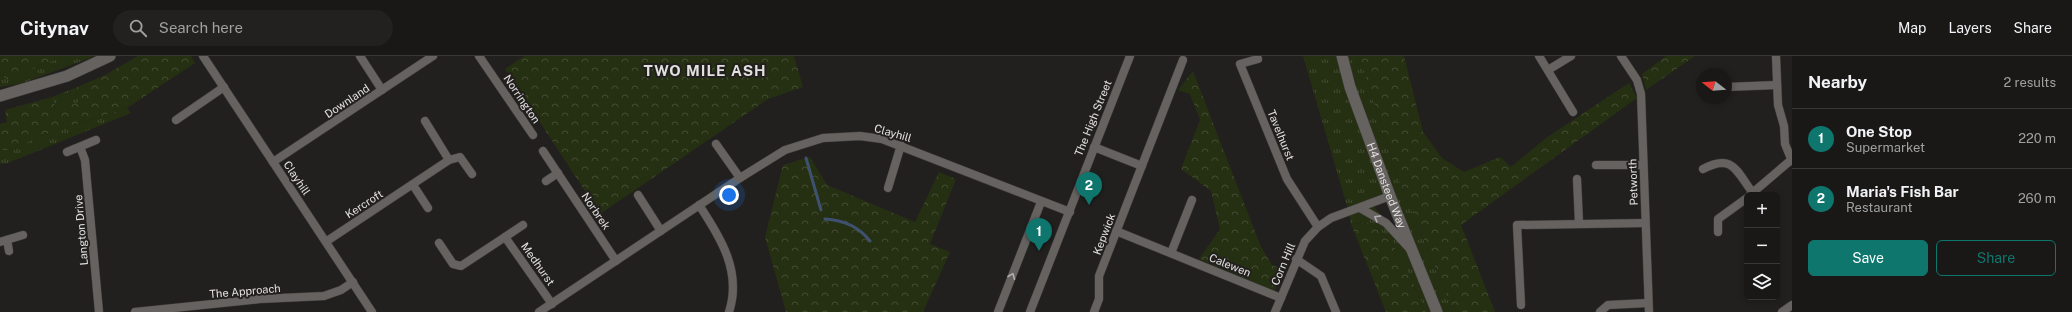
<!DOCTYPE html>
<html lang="en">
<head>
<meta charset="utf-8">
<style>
  :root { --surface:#1a1816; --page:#23211f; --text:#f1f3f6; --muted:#9fa0a1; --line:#383735; --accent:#0f766e }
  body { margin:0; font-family:"Public Sans",sans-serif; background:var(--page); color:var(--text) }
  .controls { position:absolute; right:12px; bottom:12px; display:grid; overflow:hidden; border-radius:6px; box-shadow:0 2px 6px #0003 }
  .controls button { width:36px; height:36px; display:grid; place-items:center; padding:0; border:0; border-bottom:1px solid var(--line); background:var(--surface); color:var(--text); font:20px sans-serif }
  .compass { position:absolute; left:1696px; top:12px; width:36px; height:36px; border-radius:50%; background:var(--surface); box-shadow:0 2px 6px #0003; rotate:287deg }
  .you { position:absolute; left:729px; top:139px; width:14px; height:14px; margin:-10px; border:3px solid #fff; border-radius:50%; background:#1a73e8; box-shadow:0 0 0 6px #1a73e833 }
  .badge { display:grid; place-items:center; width:26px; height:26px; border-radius:50%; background:var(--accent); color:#fff; font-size:13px; font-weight:700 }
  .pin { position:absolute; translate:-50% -33px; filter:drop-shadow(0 1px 2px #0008) }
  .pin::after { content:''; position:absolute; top:21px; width:14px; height:12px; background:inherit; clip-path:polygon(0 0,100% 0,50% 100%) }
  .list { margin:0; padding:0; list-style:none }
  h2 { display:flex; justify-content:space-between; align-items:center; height:52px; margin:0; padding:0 16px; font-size:17px }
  h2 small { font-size:13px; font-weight:400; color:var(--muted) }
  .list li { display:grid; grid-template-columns:26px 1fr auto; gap:12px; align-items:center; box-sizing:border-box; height:60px; padding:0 16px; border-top:1px solid var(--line) }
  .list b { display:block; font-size:15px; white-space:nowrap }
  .list p { margin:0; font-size:13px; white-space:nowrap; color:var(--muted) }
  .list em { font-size:13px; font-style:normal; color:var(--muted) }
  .actions { display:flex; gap:8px; padding:12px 16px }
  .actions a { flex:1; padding:9px 0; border:1px solid var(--accent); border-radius:6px; text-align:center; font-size:14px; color:var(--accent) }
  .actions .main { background:var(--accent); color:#fff }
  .icon { flex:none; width:22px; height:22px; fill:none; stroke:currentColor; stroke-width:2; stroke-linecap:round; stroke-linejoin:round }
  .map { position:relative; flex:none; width:1792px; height:256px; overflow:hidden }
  header { display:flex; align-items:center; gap:24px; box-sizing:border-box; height:56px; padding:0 20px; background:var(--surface); border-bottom:1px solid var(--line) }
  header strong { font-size:19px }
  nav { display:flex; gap:22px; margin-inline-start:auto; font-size:14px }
  .search { width:280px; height:36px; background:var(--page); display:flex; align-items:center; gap:10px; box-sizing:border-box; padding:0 14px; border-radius:22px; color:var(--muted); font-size:15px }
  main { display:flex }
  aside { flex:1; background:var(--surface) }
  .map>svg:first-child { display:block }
</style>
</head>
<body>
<header>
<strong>Citynav</strong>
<div class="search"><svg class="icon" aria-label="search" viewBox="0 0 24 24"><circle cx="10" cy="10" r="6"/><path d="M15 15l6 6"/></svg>Search here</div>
<nav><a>Map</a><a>Layers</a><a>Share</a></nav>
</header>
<main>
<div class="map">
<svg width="1792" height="256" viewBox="0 0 1792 256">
  <defs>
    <pattern id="grass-tufts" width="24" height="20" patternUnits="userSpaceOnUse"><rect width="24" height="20" fill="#252f11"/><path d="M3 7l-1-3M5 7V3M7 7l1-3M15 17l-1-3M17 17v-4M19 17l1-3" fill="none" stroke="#444d33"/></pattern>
    <pattern id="forest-crowns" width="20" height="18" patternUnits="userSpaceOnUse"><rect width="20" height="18" fill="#252f11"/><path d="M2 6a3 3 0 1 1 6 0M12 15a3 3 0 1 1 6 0" fill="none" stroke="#444d33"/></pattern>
  </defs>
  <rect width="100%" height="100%" fill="#22201e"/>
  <g fill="url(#grass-tufts)" fill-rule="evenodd">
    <path d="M 63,0 L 95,0 L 23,27 L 0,31 L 0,17 L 7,24 Z"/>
    <path d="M 1303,0 L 1359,0 L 1400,127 L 1454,256 L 1426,256 C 1414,231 1396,178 1369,168 C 1364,166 1356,168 1351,168 L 1347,150 ZM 1390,140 L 1409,192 L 1372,148 Z"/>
    <path d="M 75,32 L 80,46 L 56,54 L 52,41 Z"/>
    <path d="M 127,52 L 131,57 L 8,107 L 0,108 L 0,94 L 9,94 L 46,78 Z"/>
  </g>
  <g fill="url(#forest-crowns)">
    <path d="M 0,0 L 63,0 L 7,24 L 0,17 Z"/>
    <path d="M 138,0 L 191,0 L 195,7 L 127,52 L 46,78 L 9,94 L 0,94 L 0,68 L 7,66 L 5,54 L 52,41 L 56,54 L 79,46 L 75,32 L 105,19 Z"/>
    <path d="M 524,0 L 794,0 L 803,31 L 768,43 L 600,158 L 505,13 Z"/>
    <path d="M 1359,0 L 1404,0 L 1423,76 L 1442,102 L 1464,116 L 1500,101 L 1511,111 L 1546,82 L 1629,27 L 1637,42 L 1461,169 L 1495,256 L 1454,256 L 1400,127 Z"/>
    <path d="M 1666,0 L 1695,0 L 1646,34 L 1642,18 Z"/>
    <path d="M 1193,15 L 1261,191 L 1272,209 L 1283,213 L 1275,235 L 1199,203 L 1220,173 L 1211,135 L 1181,113 L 1200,64 L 1190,38 L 1178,34 Z"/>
    <path d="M 810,101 L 827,129 L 915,166 L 939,116 L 956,123 L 930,188 L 950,196 L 923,256 L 786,256 L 765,181 L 783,109 Z"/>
    <path d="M 1368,167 C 1400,184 1411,225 1426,256 L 1386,256 L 1351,168 Z"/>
  </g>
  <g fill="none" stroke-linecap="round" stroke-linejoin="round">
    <g stroke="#3f5170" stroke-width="3">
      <path d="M 806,102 L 821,154"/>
      <path d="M 825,163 C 844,164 859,171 870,185"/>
    </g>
    <g stroke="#403e3c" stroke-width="9">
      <g id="street">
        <path d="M 203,0 L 372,256"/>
        <path d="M 360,0 L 382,34"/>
        <path d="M 479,0 L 533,79"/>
        <path d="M 1539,0 L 1573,56"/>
        <path d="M 1621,0 L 1637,24 L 1641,38 L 1649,256"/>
        <path d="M 1776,0 L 1778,49 L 1784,70 L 1785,88 L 1792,105"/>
        <path d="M 1258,3 L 1240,8 L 1287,123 L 1318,171"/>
        <path d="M 1548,14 L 1571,0"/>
        <path d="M 1726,31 L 1777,29"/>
        <path d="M 176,64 L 224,31"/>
        <path d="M 716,88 L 740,122"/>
        <path d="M 80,91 L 85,104 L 99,256"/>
        <path d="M 1094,91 L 1142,110"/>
        <path d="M 543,95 L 616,205"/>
        <path d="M 67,96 L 96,84"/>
        <path d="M 449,104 L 460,101 L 472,118"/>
        <path d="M 273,106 L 433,0"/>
        <path d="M 1596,109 L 1643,109"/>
        <path d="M 1703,113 C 1733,97 1736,115 1753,137"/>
        <path d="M 1577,123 L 1579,167"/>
        <path d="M 546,125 L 558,117"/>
        <path d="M 413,129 L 428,152"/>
        <path d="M 888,132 L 901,89"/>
        <path d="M 638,139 L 661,175"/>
        <path d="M 1750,139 L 1791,104"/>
        <path d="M 699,149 C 721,182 742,216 729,256"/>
        <path d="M 1360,152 L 1386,167 L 1409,192"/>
        <path d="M 523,169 L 505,181 L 552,248"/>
        <path d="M 1116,175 L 1281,242"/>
        <path d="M 1718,176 L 1718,163 L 1747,142"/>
        <path d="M 7,184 L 9,195"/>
        <path d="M 327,185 L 449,104 L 425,65"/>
        <path d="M 0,186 L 23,179"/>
        <path d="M 439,187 L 453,208 L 461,210 L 505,181"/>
        <path d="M 1171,197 L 1192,144"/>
        <path d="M 1296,203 L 1321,220 L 1336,256"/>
        <path d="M 1521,249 L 1517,169 L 1645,167"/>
        <path d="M 135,256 L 260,243 L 324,240 L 341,234 L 353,226"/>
        <path d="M 539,256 L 740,122 L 785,94 L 823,82 L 860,80 L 882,83 L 1070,156"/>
        <path d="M 998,256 L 1041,146"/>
        <path d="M 1030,256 L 1130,0"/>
        <path d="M 1094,256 L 1099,243 L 1099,220 L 1183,4"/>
        <path d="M 1275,256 L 1305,185 L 1318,171 L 1331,162 L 1390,140"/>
        <path d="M 1600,256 L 1608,249 L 1648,247"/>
        <path d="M 1782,256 L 1792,249"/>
      </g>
    </g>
    <g stroke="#403e3c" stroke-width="12">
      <g id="secondary">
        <path id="s1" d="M 1342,0 L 1350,31 L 1390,140 L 1437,256"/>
        <path d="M 0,40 L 67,20 L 110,0"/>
      </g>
    </g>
    <use href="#street" stroke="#656260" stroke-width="8"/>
    <use href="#secondary" stroke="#656260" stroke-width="11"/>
  </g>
  <defs><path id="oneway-chevron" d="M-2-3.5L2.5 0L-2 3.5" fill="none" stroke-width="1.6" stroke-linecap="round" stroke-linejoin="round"/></defs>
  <g stroke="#b1aead">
    <use href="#oneway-chevron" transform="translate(1377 162) rotate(-149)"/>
    <use href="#oneway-chevron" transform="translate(1012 220) rotate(-68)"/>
  </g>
  <g text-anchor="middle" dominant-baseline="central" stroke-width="4" stroke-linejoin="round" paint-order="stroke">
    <g font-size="11" fill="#e3e1e0" stroke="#22201e">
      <text transform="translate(522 43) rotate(56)">Norrington</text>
      <text transform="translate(347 45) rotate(-34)">Downland</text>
      <text transform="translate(1093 62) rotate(-68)">The High Street</text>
      <text transform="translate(893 77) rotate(16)">Clayhill</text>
      <text transform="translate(1281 79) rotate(68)">Tavelhurst</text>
      <text transform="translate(297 122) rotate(56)">Clayhill</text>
      <text transform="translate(1633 126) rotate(-92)">Petworth</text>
      <text stroke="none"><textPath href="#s1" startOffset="137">H4 Dansteed Way</textPath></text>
      <text transform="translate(364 148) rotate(-33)">Kercroft</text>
      <text transform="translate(596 155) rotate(56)">Norbrek</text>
      <text transform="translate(81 174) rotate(-95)">Langton Drive</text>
      <text transform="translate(1104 178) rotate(-69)">Kepwick</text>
      <text transform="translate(538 208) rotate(55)">Medhurst</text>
      <text transform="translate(1283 208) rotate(-67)">Corn Hill</text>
      <text transform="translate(1230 209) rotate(22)">Calewen</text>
      <text transform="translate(245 235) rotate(-5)">The Approach</text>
    </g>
    <g font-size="15" font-weight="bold" letter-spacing="1" fill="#e3e1e0" stroke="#22201e">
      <text x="705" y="14">TWO MILE ASH</text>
    </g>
  </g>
</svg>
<div class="controls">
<button>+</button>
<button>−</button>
<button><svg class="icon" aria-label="layers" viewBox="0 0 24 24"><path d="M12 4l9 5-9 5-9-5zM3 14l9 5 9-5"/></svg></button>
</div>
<svg class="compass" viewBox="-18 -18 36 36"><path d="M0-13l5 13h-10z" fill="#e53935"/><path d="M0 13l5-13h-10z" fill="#9fa0a1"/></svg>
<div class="you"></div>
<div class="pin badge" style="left:1039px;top:195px">1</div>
<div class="pin badge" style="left:1089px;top:149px">2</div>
</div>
<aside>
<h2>Nearby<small>2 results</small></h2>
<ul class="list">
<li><span class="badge">1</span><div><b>One Stop</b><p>Supermarket</p></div><em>220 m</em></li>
<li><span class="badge">2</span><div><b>Maria's Fish Bar</b><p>Restaurant</p></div><em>260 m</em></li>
</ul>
<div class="actions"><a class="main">Save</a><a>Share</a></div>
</aside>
</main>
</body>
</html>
